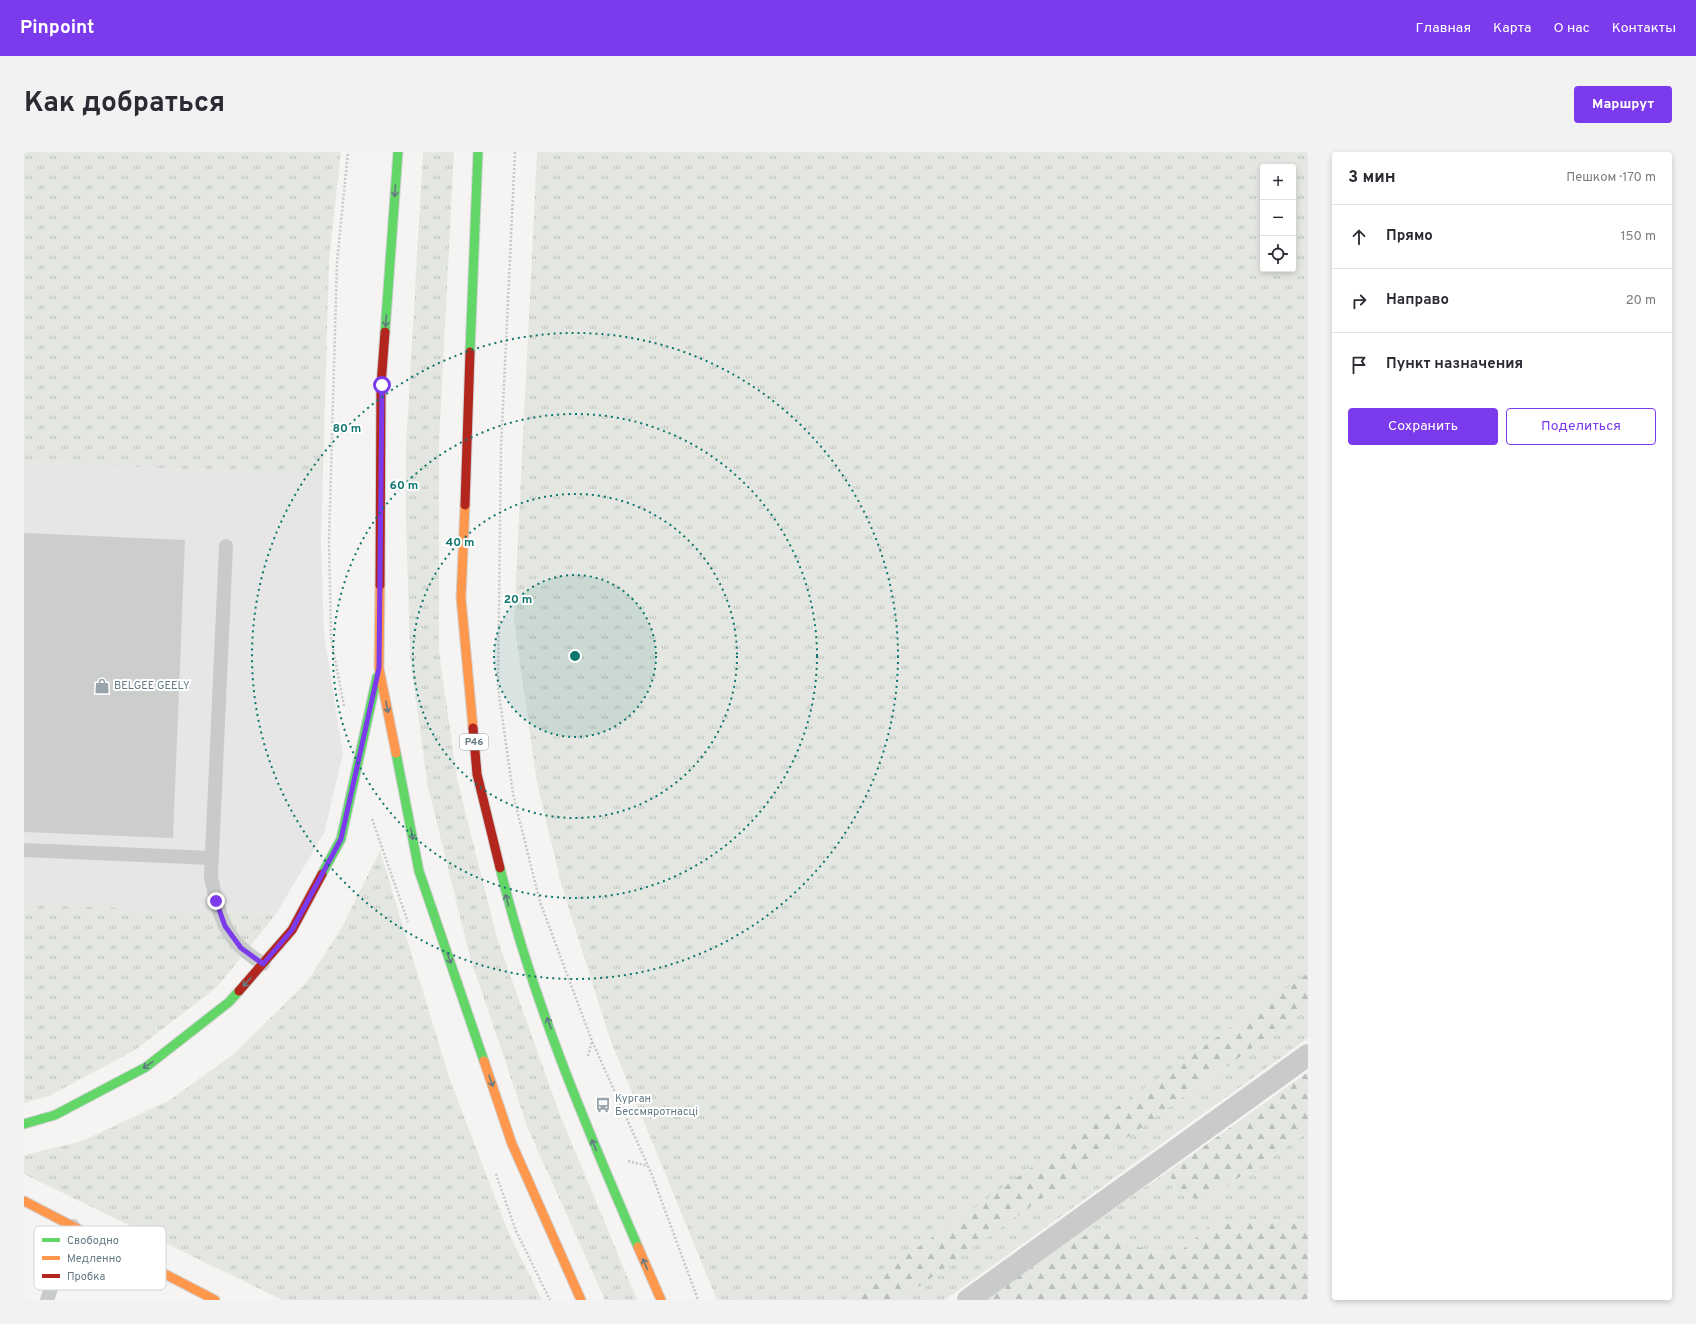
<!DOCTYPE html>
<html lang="ru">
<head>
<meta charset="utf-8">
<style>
  :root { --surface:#fff; --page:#f2f2f3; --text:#2b2b33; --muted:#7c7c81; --line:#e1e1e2; --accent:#7c3aed }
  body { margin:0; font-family:Overpass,sans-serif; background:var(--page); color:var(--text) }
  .controls { position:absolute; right:12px; top:12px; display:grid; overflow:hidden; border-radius:4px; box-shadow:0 2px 6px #0003 }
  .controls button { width:36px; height:36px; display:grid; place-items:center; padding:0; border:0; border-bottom:1px solid var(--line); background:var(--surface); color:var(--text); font:20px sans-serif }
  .stop { position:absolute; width:12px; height:12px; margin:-9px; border:3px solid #7c3aed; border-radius:50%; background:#fff }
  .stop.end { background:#7c3aed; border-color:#fff; box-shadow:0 1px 4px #0008 }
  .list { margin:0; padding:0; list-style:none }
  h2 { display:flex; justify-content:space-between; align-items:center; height:52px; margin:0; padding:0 16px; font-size:17px }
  h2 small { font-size:13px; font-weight:400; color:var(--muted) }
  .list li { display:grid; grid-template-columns:26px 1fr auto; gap:12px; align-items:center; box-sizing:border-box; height:64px; padding:0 16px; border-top:1px solid var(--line) }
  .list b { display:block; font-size:15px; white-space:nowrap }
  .list em { font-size:13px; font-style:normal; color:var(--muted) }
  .actions { display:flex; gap:8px; padding:12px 16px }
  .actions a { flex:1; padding:9px 0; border:1px solid var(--accent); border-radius:4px; text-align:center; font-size:14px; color:var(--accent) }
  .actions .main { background:var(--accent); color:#fff }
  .icon { flex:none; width:22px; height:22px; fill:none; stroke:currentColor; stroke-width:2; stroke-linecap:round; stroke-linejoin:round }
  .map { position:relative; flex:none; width:1284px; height:1148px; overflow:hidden; border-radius:4px }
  header { display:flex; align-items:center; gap:24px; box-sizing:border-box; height:56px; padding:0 20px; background:var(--accent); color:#fff }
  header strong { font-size:19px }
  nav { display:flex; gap:22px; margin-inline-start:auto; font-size:14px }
  .intro { display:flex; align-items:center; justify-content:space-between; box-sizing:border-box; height:96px; padding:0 24px }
  h1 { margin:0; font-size:28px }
  .button { padding:10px 18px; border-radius:4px; background:var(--accent); color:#fff; font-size:14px; font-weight:700 }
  main { display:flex; gap:24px; padding:0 24px }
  aside { flex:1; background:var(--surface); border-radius:4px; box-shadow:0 2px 6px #0003 }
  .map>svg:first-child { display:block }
</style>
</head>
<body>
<header>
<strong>Pinpoint</strong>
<nav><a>Главная</a><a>Карта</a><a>О нас</a><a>Контакты</a></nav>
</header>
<div class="intro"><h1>Как добраться</h1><a class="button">Маршрут</a></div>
<main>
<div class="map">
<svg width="1284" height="1148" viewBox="0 0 1284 1148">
  <defs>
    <pattern id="grass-tufts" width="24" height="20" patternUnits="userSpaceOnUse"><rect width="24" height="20" fill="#e4e7e1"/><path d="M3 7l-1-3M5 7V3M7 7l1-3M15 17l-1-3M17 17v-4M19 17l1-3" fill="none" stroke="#bcc0bc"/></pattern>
    <pattern id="forest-firs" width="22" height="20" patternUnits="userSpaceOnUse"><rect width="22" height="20" fill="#e4e7e1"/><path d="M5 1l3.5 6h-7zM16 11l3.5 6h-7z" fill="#bcc0bc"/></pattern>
  </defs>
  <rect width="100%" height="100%" fill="#f5f4f3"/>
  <path fill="#e5e6e5" d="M 0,310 L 299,323 L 297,389 L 300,482 L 319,602 L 300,681 L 252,762 L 0,752 Z"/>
  <g fill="url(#grass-tufts)" fill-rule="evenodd">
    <path d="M 0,0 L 317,0 L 305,108 L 299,323 L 0,310 Z"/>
    <path d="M 399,0 L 430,0 L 415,291 L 415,499 L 433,627 L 473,786 L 536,963 L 613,1148 L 581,1148 L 504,977 L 446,805 L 404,635 L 386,505 L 382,368 L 382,294 Z"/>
    <path d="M 513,0 L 1284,0 L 1284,886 L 921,1148 L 693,1148 L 586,887 L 538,735 L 513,631 L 490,468 ZM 1239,15 L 1269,15 L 1269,117 L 1239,117 Z"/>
    <path d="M 356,699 L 426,928 L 485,1082 L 518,1148 L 258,1148 L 0,1022 L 0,1003 L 58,989 L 146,948 L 211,901 L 283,830 L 318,775 Z"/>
    <path d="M 0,752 L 252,762 L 192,836 L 111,898 L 25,944 L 0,951 Z"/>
    <path d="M 1284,980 L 1284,1067 L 1189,1071 L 1153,1103 L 1122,1098 L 1076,1079 L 1039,1090 L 1145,1019 L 1151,1040 L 1179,1049 Z"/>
  </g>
  <g fill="url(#forest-firs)">
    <path d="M 1284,821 L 1284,856 L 876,1148 L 819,1148 Z"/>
    <path d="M 1284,920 L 1284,980 L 1179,1049 L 1151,1040 L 1145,1019 Z"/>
    <path d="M 1284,1067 L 1284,1148 L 960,1148 L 1039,1090 L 1076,1079 L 1122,1098 L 1152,1103 L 1189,1071 Z"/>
  </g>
  <path fill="#cccdcd" d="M 0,381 L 161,388 L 149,686 L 0,680 Z"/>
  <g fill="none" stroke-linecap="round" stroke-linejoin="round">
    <g stroke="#d1d2d3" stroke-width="11">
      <g id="fast">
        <path d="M 361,180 L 374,0"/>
        <path d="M 446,200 L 454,0"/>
        <path d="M 372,601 L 395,719 L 460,909"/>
        <path d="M 476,716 C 508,847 561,972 614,1095"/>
        <path d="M 298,722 L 317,687 L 353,525"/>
        <path d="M 0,972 L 31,963 L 122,915 L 205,850 L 215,839"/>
      </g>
    </g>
    <g stroke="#d1d2d3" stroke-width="11">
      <g id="slow">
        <path d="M 441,353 L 437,446 L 449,576"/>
        <path d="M 356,433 L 355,516 L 372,601"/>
        <path d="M 460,909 L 488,992 L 557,1148"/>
        <path d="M 0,1049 L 191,1148"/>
        <path d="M 614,1095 L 637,1148"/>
      </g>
    </g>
    <g stroke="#d1d2d3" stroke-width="11">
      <g id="jam">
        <path d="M 441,353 L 446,200"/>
        <path d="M 356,433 L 357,233 L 361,180"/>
        <path d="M 449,576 L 453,622 L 476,716"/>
        <path d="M 215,839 L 268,778 L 298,722"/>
      </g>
    </g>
    <g stroke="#c6c8c8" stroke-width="2.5" stroke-dasharray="2 2" stroke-linecap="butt">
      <path d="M 491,0 L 477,296 L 474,535 L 489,642 L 516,750 L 568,889 L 628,1023 L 674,1148"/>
      <path d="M 320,554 L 307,486 L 305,389 L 313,110 L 324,0"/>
      <path d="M 348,667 L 384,770"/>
      <path d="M 564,904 L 568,889"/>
      <path d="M 604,1009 L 624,1014"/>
      <path d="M 472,1022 L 492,1079 L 526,1148"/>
    </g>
    <g stroke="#c9caca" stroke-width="14">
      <path d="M 202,394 L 187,725 C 192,750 198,780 219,797 C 225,803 232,807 239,812"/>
      <path d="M 0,698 L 188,706"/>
      <path d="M 23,1148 L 49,1074"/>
    </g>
    <path stroke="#c9caca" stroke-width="22" d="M 944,1148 L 1284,903"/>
    <use href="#fast" stroke="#63d668" stroke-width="9"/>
    <use href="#slow" stroke="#ff974d" stroke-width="9"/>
    <use href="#jam" stroke="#b3261e" stroke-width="9"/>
  </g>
  <defs><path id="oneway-shaft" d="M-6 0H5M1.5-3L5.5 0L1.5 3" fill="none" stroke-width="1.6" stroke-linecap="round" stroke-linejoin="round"/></defs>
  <g stroke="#647983">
    <use href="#oneway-shaft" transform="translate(371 39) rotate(94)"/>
    <use href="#oneway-shaft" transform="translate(362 169) rotate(94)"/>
    <use href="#oneway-shaft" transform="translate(363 555) rotate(79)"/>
    <use href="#oneway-shaft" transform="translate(388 682) rotate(79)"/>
    <use href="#oneway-shaft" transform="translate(483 748) rotate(-104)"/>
    <use href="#oneway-shaft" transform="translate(425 806) rotate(71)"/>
    <use href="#oneway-shaft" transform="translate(223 830) rotate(132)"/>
    <use href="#oneway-shaft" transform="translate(525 871) rotate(-110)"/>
    <use href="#oneway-shaft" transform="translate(124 913) rotate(145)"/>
    <use href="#oneway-shaft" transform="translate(467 929) rotate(71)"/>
    <use href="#oneway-shaft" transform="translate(570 993) rotate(-113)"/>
    <use href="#oneway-shaft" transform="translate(621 1112) rotate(-113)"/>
  </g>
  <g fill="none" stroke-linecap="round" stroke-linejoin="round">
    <path stroke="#7c3aed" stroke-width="5" d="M 192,749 L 201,774 L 217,796 L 239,812 L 268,778 L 317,687 L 355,516 L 358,233"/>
  </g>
  <circle cx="551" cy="504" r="81" fill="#0f766e" fill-opacity=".12"/>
  <g fill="none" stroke="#0f766e" stroke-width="2" stroke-dasharray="2 4">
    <circle cx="551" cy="504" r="81"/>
    <circle cx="551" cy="504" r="162"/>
    <circle cx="551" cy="504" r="242"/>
    <circle cx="551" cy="504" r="323"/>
  </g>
  <defs>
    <g id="shop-bare" transform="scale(1.2)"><path d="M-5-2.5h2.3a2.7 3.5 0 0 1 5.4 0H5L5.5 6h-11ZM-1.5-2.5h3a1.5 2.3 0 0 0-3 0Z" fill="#97a4aa" stroke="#fff" stroke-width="2.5" paint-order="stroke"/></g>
    <g id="bus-bare" transform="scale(1.2)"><path d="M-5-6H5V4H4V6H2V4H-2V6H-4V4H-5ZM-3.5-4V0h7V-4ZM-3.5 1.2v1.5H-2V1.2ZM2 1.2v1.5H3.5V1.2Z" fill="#97a4aa" stroke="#fff" stroke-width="2.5" paint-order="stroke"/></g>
  </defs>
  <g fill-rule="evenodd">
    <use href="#shop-bare" x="78" y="534"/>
    <use href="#bus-bare" x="579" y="953"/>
  </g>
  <g text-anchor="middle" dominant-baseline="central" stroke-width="4" stroke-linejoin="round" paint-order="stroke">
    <rect fill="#fff" stroke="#92a1a8" stroke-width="1" x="436" y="582" width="28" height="16" rx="3"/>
    <g font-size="10" font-weight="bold" fill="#647983">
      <text x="450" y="590">Р46</text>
    </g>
    <g font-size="11" fill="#647983" stroke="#fff" text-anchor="start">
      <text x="90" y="534">BELGEE GEELY</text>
      <text x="591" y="947">Курган<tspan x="591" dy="13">Бессмяротнасці</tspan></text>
    </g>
  </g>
  <rect x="10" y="1074" width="132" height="64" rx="6" fill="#fff" stroke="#d0d7da" stroke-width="1"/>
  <rect x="18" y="1086" width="18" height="4" fill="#63d668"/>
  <rect x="18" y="1104" width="18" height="4" fill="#ff974d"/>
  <rect x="18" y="1122" width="18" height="4" fill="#b3261e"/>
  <g font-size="11" fill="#647983">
    <text x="43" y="1092">Свободно</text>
    <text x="43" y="1110">Медленно</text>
    <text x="43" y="1128">Пробка</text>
  </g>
  <circle cx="551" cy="504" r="6" fill="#0f766e" stroke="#fff" stroke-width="2"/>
  <g font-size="12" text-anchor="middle" font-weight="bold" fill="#0f766e" stroke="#fff" stroke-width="4" stroke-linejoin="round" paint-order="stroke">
    <text x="323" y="280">80 m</text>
    <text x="380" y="337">60 m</text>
    <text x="436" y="394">40 m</text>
    <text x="494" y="451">20 m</text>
  </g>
</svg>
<div class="controls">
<button>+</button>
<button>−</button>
<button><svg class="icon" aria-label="locate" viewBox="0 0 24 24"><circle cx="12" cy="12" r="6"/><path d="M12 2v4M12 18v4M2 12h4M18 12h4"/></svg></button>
</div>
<div class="stop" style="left:358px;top:233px"></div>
<div class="stop end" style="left:192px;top:749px"></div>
</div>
<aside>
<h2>3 мин<small>Пешком · 170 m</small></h2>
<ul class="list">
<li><svg class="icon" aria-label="ahead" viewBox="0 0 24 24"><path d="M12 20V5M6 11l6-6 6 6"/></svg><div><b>Прямо</b></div><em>150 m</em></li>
<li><svg class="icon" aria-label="right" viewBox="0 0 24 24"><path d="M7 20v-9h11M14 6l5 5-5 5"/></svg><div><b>Направо</b></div><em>20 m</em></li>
<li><svg class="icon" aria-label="arrive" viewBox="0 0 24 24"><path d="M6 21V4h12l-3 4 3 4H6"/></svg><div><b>Пункт назначения</b></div></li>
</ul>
<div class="actions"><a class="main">Сохранить</a><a>Поделиться</a></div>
</aside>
</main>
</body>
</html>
